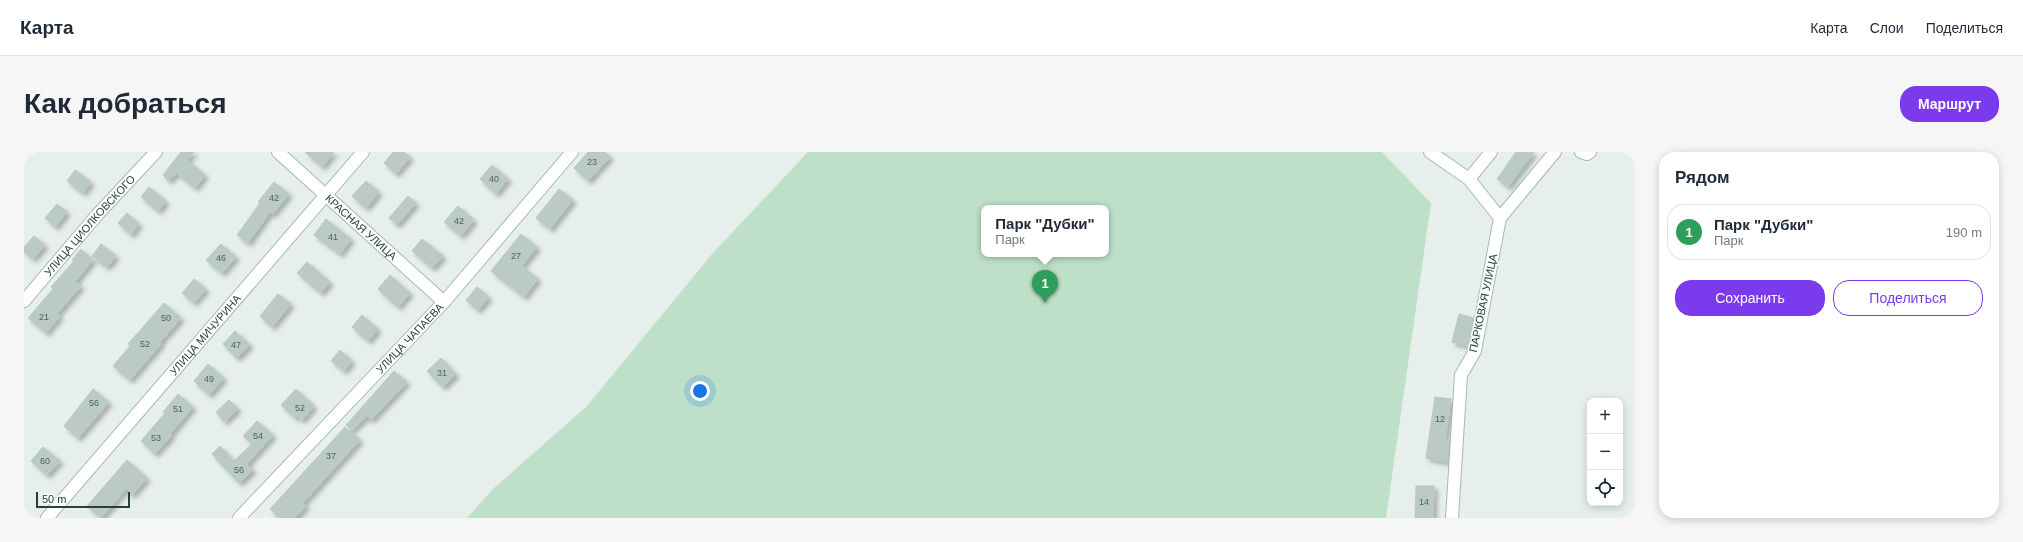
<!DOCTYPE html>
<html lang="ru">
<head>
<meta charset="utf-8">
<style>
  :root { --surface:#fff; --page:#f6f6f7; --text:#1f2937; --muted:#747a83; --line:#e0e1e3; --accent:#7c3aed }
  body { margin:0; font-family:Helvetica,sans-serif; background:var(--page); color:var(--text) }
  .controls { position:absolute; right:12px; bottom:12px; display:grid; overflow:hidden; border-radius:8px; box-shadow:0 2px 10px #0003 }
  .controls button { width:36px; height:36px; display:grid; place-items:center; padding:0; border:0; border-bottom:1px solid var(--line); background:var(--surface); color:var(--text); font:20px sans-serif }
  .scale { position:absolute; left:12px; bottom:10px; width:94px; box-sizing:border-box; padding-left:4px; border:2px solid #24423a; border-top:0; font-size:11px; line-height:14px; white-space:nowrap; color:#24423a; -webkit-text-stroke:3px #f7fbf9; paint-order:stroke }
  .you { position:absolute; left:676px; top:239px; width:14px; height:14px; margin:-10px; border:3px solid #fff; border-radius:50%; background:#1a73e8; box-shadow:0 0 0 6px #1a73e833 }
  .badge { display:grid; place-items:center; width:26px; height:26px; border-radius:50%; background:var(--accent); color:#fff; font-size:13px; font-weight:700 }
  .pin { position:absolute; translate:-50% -33px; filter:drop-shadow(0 1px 2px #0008) }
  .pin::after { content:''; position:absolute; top:21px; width:14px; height:12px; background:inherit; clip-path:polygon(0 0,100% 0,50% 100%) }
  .popup { position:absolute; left:957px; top:53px; width:128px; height:52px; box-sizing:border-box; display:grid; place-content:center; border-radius:8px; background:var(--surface); filter:drop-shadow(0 1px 3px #0005); font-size:13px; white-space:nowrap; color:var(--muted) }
  .popup b { font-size:15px; color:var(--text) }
  .popup::after { content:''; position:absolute; left:50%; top:100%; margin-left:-8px; border:8px solid transparent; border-top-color:var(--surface) }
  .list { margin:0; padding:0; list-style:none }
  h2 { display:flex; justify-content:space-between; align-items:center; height:52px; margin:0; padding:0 16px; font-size:17px }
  h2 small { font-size:13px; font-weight:400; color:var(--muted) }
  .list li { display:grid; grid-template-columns:26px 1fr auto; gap:12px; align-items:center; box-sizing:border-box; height:56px; margin:0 8px 8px; padding:0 8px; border:1px solid var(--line); border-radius:16px }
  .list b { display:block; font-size:15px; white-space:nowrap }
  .list p { margin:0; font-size:13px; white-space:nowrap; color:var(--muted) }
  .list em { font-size:13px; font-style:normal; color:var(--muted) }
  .actions { display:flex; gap:8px; padding:12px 16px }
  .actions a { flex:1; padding:9px 0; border:1px solid var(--accent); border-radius:16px; text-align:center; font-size:14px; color:var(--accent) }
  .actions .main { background:var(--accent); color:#fff }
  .icon { flex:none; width:22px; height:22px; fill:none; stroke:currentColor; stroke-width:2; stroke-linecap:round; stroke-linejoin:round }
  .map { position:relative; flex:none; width:1611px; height:366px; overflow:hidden; border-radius:16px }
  header { display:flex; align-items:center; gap:24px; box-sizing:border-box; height:56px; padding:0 20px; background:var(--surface); border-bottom:1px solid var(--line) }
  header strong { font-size:19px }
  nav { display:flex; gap:22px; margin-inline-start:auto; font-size:14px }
  .intro { display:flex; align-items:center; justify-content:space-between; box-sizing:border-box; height:96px; padding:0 24px }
  h1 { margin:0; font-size:28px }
  .button { padding:10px 18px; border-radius:16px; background:var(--accent); color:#fff; font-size:14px; font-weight:700 }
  main { display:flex; gap:24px; padding:0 24px }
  aside { flex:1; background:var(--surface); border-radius:16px; box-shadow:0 2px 10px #0003 }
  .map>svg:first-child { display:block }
</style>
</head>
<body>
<header>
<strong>Карта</strong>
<nav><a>Карта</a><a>Слои</a><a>Поделиться</a></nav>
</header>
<div class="intro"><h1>Как добраться</h1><a class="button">Маршрут</a></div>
<main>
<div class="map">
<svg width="1611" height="366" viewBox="0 0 1611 366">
  <defs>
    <filter id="shadow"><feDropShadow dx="3.5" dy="3.5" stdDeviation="2" flood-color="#0004"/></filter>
  </defs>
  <rect width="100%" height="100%" fill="#e6efeb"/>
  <path fill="#bfe0c8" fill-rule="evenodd" d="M 784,0 L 1358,0 L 1407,51 L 1362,366 L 443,366 L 470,336 L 563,254 L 688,102 ZM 960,56 L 1082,56 L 1082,102 L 960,102 Z"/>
  <g fill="#bbcac4" stroke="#b8c9c2" filter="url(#shadow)">
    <path d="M 157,0 L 170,0 L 163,8 L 181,23 L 171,36 L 152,21 L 145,29 L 139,23 Z"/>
    <path d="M 281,0 L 310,0 L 298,15 Z"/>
    <path d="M 369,0 L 380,0 L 386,5 L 372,22 L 360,11 Z"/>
    <path d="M 564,0 L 581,0 L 586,5 L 564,29 L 550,16 Z"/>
    <path d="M 1492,0 L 1510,0 L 1484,35 L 1473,27 Z"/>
    <path d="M 468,13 L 484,27 L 472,42 L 456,27 Z"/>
    <path d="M 51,18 L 67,30 L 59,41 L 43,29 Z"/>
    <path d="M 342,29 L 355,40 L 342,56 L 328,44 Z"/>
    <path d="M 250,30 L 265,42 L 249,62 L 246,60 L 224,91 L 213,83 L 236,51 L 234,50 Z"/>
    <path d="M 125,35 L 142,49 L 134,59 L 117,45 Z"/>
    <path d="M 535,37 L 549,48 L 526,77 L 512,66 Z"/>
    <path d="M 384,44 L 392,51 L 373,73 L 365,66 Z"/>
    <path d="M 33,52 L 43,60 L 31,75 L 21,66 Z"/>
    <path d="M 434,54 L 450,68 L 437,84 L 420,70 Z"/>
    <path d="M 103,61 L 115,72 L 107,83 L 94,71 Z"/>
    <path d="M 302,67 L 327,87 L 316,102 L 290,83 Z"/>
    <path d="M 497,82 L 513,95 L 498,114 L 514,127 L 500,145 L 467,119 Z"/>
    <path d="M 10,84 L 21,93 L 9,107 L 0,100 L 0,95 Z"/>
    <path d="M 398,87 L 419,104 L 408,116 L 388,99 Z"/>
    <path d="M 77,92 L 92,104 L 83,115 L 68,104 Z"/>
    <path d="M 197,92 L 212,105 L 198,121 L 182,108 Z"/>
    <path d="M 57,97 L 69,108 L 51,130 L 57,134 L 33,162 L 36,164 L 22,181 L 4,166 L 29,137 L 27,135 L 50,109 L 48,108 Z"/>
    <path d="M 283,110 L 306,130 L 297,141 L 273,121 Z"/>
    <path d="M 366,123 L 386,141 L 374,155 L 354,137 Z"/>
    <path d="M 170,127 L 182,137 L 170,151 L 158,141 Z"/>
    <path d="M 453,135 L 465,145 L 454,158 L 442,148 Z"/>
    <path d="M 254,142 L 267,152 L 248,175 L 236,164 Z"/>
    <path d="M 140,151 L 157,166 L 136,190 L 137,192 L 106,228 L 89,214 L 106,194 L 104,192 Z"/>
    <path d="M 1435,162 L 1450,166 L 1444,194 L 1428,190 Z"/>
    <path d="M 338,163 L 354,177 L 344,189 L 328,175 Z"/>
    <path d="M 211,179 L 226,193 L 213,206 L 199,192 Z"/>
    <path d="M 316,198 L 328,209 L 320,219 L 307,209 Z"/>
    <path d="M 417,206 L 432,222 L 419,235 L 403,219 Z"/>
    <path d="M 184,212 L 200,226 L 185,243 L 170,229 Z"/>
    <path d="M 370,219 L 383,230 L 347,268 L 343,264 L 328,278 L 322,273 Z"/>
    <path d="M 69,237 L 85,250 L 54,286 L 40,274 Z"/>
    <path d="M 272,237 L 290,254 L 278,268 L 273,264 L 271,266 L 257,253 Z"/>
    <path d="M 154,242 L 169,255 L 146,282 L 148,283 L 131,302 L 117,289 L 141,261 L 139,260 Z"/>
    <path d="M 1411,245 L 1427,247 L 1421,288 L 1425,288 L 1424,310 L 1402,306 Z"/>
    <path d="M 205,248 L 214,257 L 200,270 L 192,260 Z"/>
    <path d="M 233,269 L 249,283 L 223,312 L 229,318 L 215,331 L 188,302 L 196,294 L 210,309 L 228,292 L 219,284 Z"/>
    <path d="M 321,275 L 336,288 L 279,351 L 282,354 L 271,366 L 255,366 L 246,357 Z"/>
    <path d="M 19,295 L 36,309 L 23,323 L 7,309 Z"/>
    <path d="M 103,308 L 123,326 L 108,343 L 102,337 L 77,366 L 63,354 Z"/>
    <path d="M 1392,334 L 1410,334 L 1409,366 L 1391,366 Z"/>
  </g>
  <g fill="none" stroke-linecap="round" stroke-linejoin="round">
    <g stroke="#a8b8b2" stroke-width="14">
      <g id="minor">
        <path id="s1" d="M 254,0 L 420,150"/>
        <path d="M 1406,0 L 1445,27 L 1476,66 L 1451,199 L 1437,223 L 1428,366"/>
        <path d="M 1557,0 L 1563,2 L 1566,0"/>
        <path d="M 1445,27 L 1467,0"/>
        <path d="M 1476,66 L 1531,0"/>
        <path id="s2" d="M 0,149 L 73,63 L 132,0"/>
        <path id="s3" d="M 23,366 L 339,0"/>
        <path id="s4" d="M 215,366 L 420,150 L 548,0"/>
      </g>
    </g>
    <use href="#minor" stroke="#fff" stroke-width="12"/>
  </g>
  <g text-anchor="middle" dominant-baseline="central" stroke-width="3.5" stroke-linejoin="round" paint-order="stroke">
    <g font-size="9" fill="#4a645c">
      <text x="568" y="10">23</text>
      <text x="470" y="27">40</text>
      <text x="250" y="46">42</text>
      <text x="435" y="69">42</text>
      <text x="309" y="85">41</text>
      <text x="492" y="104">27</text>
      <text x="197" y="106">46</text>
      <text x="20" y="165">21</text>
      <text x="142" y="166">50</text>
      <text x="121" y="192">52</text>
      <text x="212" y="193">47</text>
      <text x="418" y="221">31</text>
      <text x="185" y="227">49</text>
      <text x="70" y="251">56</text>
      <text x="276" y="256">52</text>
      <text x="154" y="257">51</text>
      <text x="1416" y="267">12</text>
      <text x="234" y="284">54</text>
      <text x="132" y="286">53</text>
      <text x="307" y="304">37</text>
      <text x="21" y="309">60</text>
      <text x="215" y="318">56</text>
      <text x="1400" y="350">14</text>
    </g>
    <g font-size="11" fill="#24423a" stroke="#f7fbf9">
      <text stroke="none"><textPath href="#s2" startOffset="100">УЛИЦА ЦИОЛКОВСКОГО</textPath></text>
      <text stroke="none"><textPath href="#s1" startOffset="112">КРАСНАЯ УЛИЦА</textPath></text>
      <text transform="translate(1459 151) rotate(-78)">ПАРКОВАЯ УЛИЦА</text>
      <text stroke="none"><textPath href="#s3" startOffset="242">УЛИЦА МИЧУРИНА</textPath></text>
      <text stroke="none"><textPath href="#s4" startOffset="248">УЛИЦА ЧАПАЕВА</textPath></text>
    </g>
  </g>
</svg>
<div class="controls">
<button>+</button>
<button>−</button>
<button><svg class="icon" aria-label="locate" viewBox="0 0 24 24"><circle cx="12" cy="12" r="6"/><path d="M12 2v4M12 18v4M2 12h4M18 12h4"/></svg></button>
</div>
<div class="scale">50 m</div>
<div class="you"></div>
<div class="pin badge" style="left:1021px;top:151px;background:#2e9e5b">1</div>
<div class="popup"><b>Парк &quot;Дубки&quot;</b>Парк</div>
</div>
<aside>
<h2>Рядом<small></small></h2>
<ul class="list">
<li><span class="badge" style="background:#2e9e5b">1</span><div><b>Парк &quot;Дубки&quot;</b><p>Парк</p></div><em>190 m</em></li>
</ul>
<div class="actions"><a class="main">Сохранить</a><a>Поделиться</a></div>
</aside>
</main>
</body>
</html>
